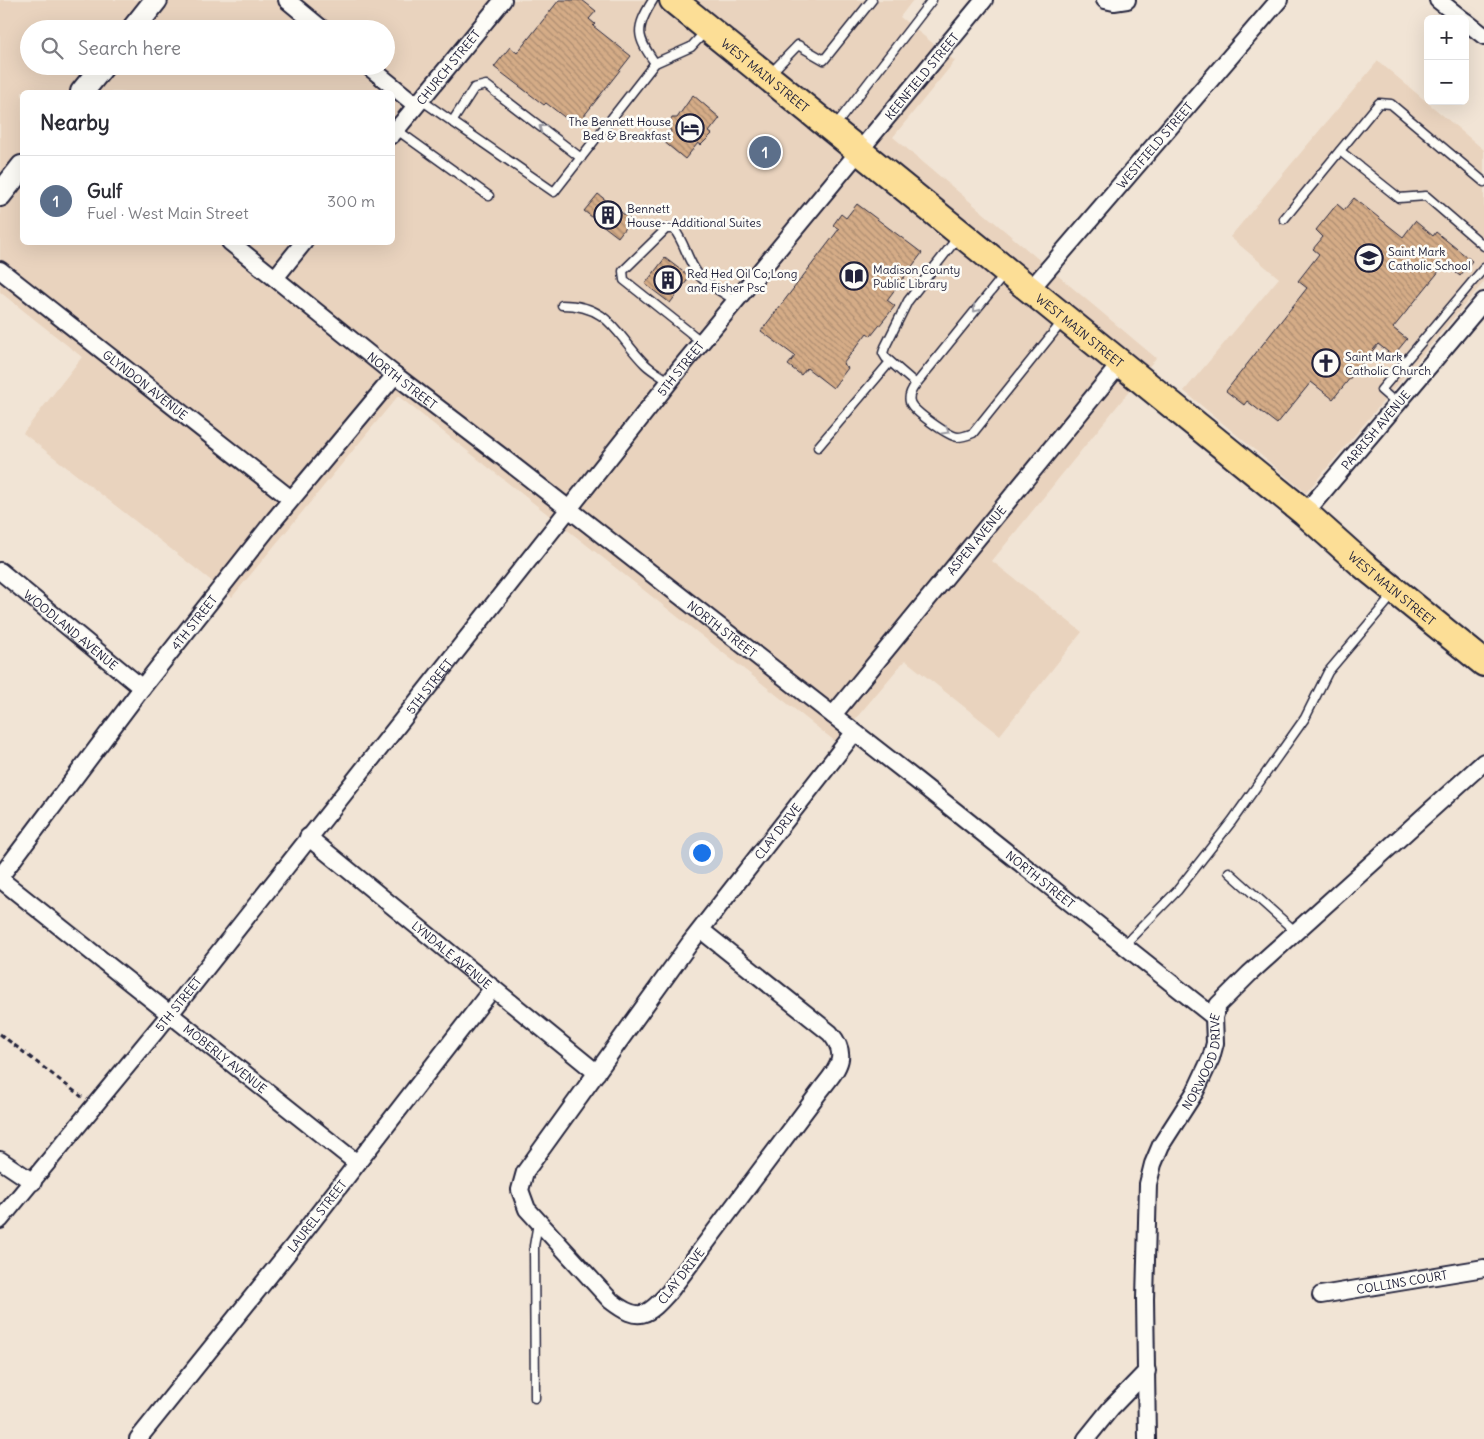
<!DOCTYPE html>
<html lang="en">
<head>
<meta charset="utf-8">
<style>
  :root { --surface:#fff; --page:#f2f2f3; --text:#2b2b33; --muted:#7c7c81; --line:#e1e1e2; --accent:#22223b }
  body { margin:0; font-family:Delius,sans-serif; background:var(--page); color:var(--text) }
  .controls { position:absolute; right:15px; top:15px; display:grid; overflow:hidden; border-radius:8px; box-shadow:0 5px 20px #0002 }
  .controls button { width:45px; height:45px; display:grid; place-items:center; padding:0; border:0; border-bottom:1px solid var(--line); background:var(--surface); color:var(--text); font:25px sans-serif }
  .you { position:absolute; left:701px; top:852px; width:18px; height:18px; margin:-12px; border:4px solid #fff; border-radius:50%; background:#1a73e8; box-shadow:0 0 0 8px #1a73e833 }
  .badge { display:grid; place-items:center; width:32px; height:32px; border-radius:50%; background:var(--accent); color:#fff; font-size:16px; font-weight:700 }
  .pin { position:absolute; translate:-50% -50%; border:2px solid #fff; box-shadow:0 1px 5px #0006 }
  .list { margin:0; padding:0; list-style:none }
  h2 { display:flex; justify-content:space-between; align-items:center; height:65px; margin:0; padding:0 20px; font-size:21px }
  h2 small { font-size:16px; font-weight:400; color:var(--muted) }
  .list li { display:grid; grid-template-columns:32px 1fr auto; gap:15px; align-items:center; box-sizing:border-box; height:90px; padding:0 20px; border-top:1px solid var(--line) }
  .list b { display:block; font-size:19px; white-space:nowrap }
  .list p { margin:0; font-size:16px; white-space:nowrap; color:var(--muted) }
  .list em { font-size:16px; font-style:normal; color:var(--muted) }
  .icon { flex:none; width:28px; height:28px; fill:none; stroke:currentColor; stroke-width:2; stroke-linecap:round; stroke-linejoin:round }
  .map { position:relative; flex:none; width:1484px; height:1439px; overflow:hidden }
  .search { position:absolute; background:var(--surface); box-shadow:0 5px 20px #0002; left:20px; top:20px; width:375px; height:55px; display:flex; align-items:center; gap:12px; box-sizing:border-box; padding:0 18px; border-radius:28px; color:var(--muted); font-size:19px }
  .panel { position:absolute; background:var(--surface); box-shadow:0 5px 20px #0002; left:20px; top:90px; width:375px; height:155px; border-radius:8px }
  .map>svg:first-child { display:block }
</style>
</head>
<body>
<div class="map">
<svg width="1484" height="1439" viewBox="0 0 1484 1439">
  <defs>
    <pattern id="building-back-hatch" width="6" height="6" patternUnits="userSpaceOnUse" patternTransform="scale(1.25)"><rect width="6" height="6" fill="#d5ac87"/><path d="M-1 5l2 2M0 0l6 6M5-1l2 2" fill="none" stroke="#ac8c70"/></pattern>
  </defs>
  <rect width="100%" height="100%" fill="#f1e4d5"/>
  <filter id="ink" filterUnits="userSpaceOnUse"><feTurbulence type="fractalNoise" baseFrequency=".02" numOctaves="2"/><feDisplacementMap in="SourceGraphic" scale="10" xChannelSelector="R" yChannelSelector="G"/><feConvolveMatrix kernelMatrix="1 2 1 2 8 2 1 2 1" color-interpolation-filters="sRGB"/></filter>
  <g filter="url(#ink)">
    <g fill="#e9d3be" fill-rule="evenodd">
      <path d="M 0,0 L 913,0 L 900,17 L 955,61 L 893,137 L 1156,358 L 992,561 L 1082,632 L 1000,735 L 905,660 L 836,742 L 398,396 L 232,597 L 23,433 L 82,357 L 0,292 ZM 29,29 L 386,29 L 386,66 L 29,66 ZM 22,92 L 392,92 L 392,242 L 22,242 Z"/>
      <path d="M 1378,61 L 1484,150 L 1484,282 L 1306,493 L 1184,391 L 1279,278 L 1230,237 Z"/>
    </g>
    <g fill="url(#building-back-hatch)" stroke="#22223b">
      <path d="M 559,0 L 582,0 L 596,11 L 589,19 L 595,24 L 593,26 L 631,56 L 576,126 L 546,103 L 544,105 L 494,67 L 510,47 L 517,53 Z"/>
      <path d="M 693,95 L 720,118 L 709,132 L 712,134 L 701,145 L 698,143 L 685,159 L 663,141 L 671,131 L 668,126 L 672,118 L 677,118 Z"/>
      <path d="M 598,194 L 631,220 L 618,237 L 584,211 Z"/>
      <path d="M 1354,198 L 1403,237 L 1415,221 L 1433,236 L 1436,232 L 1472,261 L 1460,276 L 1445,264 L 1393,328 L 1407,339 L 1393,356 L 1378,344 L 1333,399 L 1311,382 L 1277,424 L 1247,401 L 1244,405 L 1226,391 L 1307,288 L 1298,281 L 1319,254 L 1313,249 L 1323,237 L 1316,230 L 1337,204 L 1344,210 Z"/>
      <path d="M 857,204 L 922,253 L 887,300 L 895,306 L 871,336 L 867,333 L 843,364 L 848,368 L 833,388 L 807,368 L 801,375 L 788,365 L 795,356 L 761,331 L 839,229 L 833,225 L 841,214 L 846,218 Z"/>
      <path d="M 665,258 L 690,277 L 670,303 L 645,284 Z"/>
    </g>
    <g fill="none" stroke-linecap="round" stroke-linejoin="round">
      <g stroke="#22223b" stroke-width="11">
        <g id="lane">
          <path d="M 653,0 C 635,29 636,36 655,63"/>
          <path d="M 769,75 L 798,45 L 824,60 L 872,0"/>
          <path d="M 421,100 L 554,192 L 655,63 L 691,47 L 705,32"/>
          <path d="M 452,122 L 474,88 L 486,85 L 581,158"/>
          <path d="M 835,126 L 932,0"/>
          <path d="M 397,130 L 489,196"/>
          <path d="M 1340,151 L 1399,198 L 1426,196 L 1484,246"/>
          <path d="M 1284,219 L 1379,103 L 1391,104 L 1484,182"/>
          <path d="M 1004,275 L 916,384 C 912,389 908,395 910,402 C 913,411 948,436 958,437 C 963,437 968,435 973,433 L 1062,322"/>
          <path d="M 562,305 C 610,305 616,335 645,364 C 652,371 662,376 670,382"/>
          <path d="M 702,342 L 624,280 L 623,271 L 666,229 L 674,229 C 685,243 687,260 698,274 C 706,285 725,293 736,301"/>
          <path d="M 916,384 L 886,358 L 883,353 L 885,347 L 908,301 L 958,237"/>
          <path d="M 1397,404 L 1381,390 L 1484,268"/>
          <path d="M 818,447 L 890,362"/>
          <path d="M 1229,872 L 1296,932"/>
          <path d="M 1124,945 L 1177,891 L 1232,821 L 1305,718 L 1328,672 L 1393,595"/>
          <path d="M 535,1398 L 534,1246 L 538,1223"/>
        </g>
      </g>
      <g stroke="#22223b" stroke-width="20">
        <g id="street">
          <path d="M 287,0 L 322,29"/>
          <path d="M 1105,0 L 1114,2 L 1127,0"/>
          <path d="M 1438,0 L 1462,19"/>
          <path d="M 1465,21 L 1484,36"/>
          <path d="M 368,66 L 416,105"/>
          <path id="s1" d="M 392,135 L 503,0"/>
          <path id="s2" d="M 230,242 L 395,375 L 501,456 L 916,780 L 1214,1017"/>
          <path id="s3" d="M 0,270 L 291,499"/>
          <path d="M 275,278 L 304,242"/>
          <path id="s4" d="M 1030,290 L 1279,0"/>
          <path id="s5" d="M 1305,513 L 1484,301"/>
          <path id="s6" d="M 0,571 L 142,688"/>
          <path id="s7" d="M 833,715 L 1120,364"/>
          <path id="s8" d="M 308,837 L 597,1073"/>
          <path id="s9" d="M 0,877 L 142,688 L 275,519 L 395,375"/>
          <path id="s10" d="M 0,879 L 357,1163"/>
          <path id="s11" d="M 701,930 L 830,1033 C 851,1057 836,1070 820,1091 L 670,1291 C 648,1316 639,1323 611,1301 L 527,1209 L 520,1190 L 525,1172 L 690,943 L 854,733"/>
          <path d="M 0,1160 L 33,1182"/>
          <path id="s12" d="M 0,1220 L 170,1014 L 681,367 L 984,0"/>
          <path id="s13" d="M 1321,1295 L 1484,1268"/>
          <path id="s14" d="M 138,1439 L 294,1245 L 493,988"/>
          <path d="M 1086,1439 L 1111,1408 L 1147,1371"/>
          <path id="s15" d="M 1147,1439 L 1145,1299 L 1148,1184 L 1153,1164 L 1161,1145 L 1195,1092 L 1211,1058 L 1215,1043 L 1214,1017 L 1218,1005 L 1249,974 L 1484,762"/>
        </g>
      </g>
      <g stroke="#22223b" stroke-width="26">
        <g id="secondary">
          <path d="M 133,29 L 156,0"/>
          <path d="M 82,92 L 103,66"/>
          <path d="M 0,195 L 22,167"/>
        </g>
      </g>
      <g stroke="#22223b" stroke-width="30">
        <g id="primary">
          <path id="s16" d="M 673,0 L 1305,513 L 1362,564 L 1484,663"/>
        </g>
      </g>
      <path stroke="#22223b" stroke-width="3" stroke-dasharray="5 4" stroke-linecap="butt" d="M 0,1034 L 82,1097"/>
      <use href="#lane" stroke="#fdfcf7" stroke-width="8"/>
      <use href="#street" stroke="#fdfcf7" stroke-width="16"/>
      <use href="#secondary" stroke="#fdfcf7" stroke-width="22"/>
      <use href="#primary" stroke="#fcde96" stroke-width="26"/>
    </g>
    <defs><path id="oneway-chevron" d="M-2-3.5L2.5 0L-2 3.5" fill="none" stroke-width="1.6" stroke-linecap="round" stroke-linejoin="round" transform="scale(1.25)"/></defs>
    <g stroke="#9a9aa2">
      <use href="#oneway-chevron" transform="translate(542 128) rotate(-143)"/>
      <use href="#oneway-chevron" transform="translate(976 309) rotate(129)"/>
      <use href="#oneway-chevron" transform="translate(946 431) rotate(31)"/>
    </g>
  </g>
  <defs>
    <g id="hotel-ring" transform="scale(1.4375)"><circle r="9.5" fill="#fdfcf7" stroke="#22223b" stroke-width="1.5"/><path d="M-6-4.5h1.5V1H6V5H4.5V3h-9V5H-6ZM-4 0a1.8 1.8 0 1 1 3.6 0ZM.5 0V-2.5h3Q6-2.5 6 0Z" fill="#22223b"/></g>
    <g id="building-ring" transform="scale(1.4375)"><circle r="9.5" fill="#fdfcf7" stroke="#22223b" stroke-width="1.5"/><path d="M-4-6H4V6H1V3H-1V6H-4ZM-2.5-4.3h1.7v1.8h-1.7ZM.8-4.3h1.7v1.8H.8ZM-2.5-1h1.7V.8h-1.7ZM.8-1h1.7V.8H.8Z" fill="#22223b"/></g>
    <g id="school-ring" transform="scale(1.4375)"><circle r="9.5" fill="#fdfcf7" stroke="#22223b" stroke-width="1.5"/><path d="M0-5L7-2L0 1L-7-2ZM-4 1L0 2.5L4 1V4Q0 6-4 4Z" fill="#22223b"/></g>
    <g id="library-ring" transform="scale(1.4375)"><circle r="9.5" fill="#fdfcf7" stroke="#22223b" stroke-width="1.5"/><path d="M-6-4Q-3-5.5-.7-3.5V5Q-3 3-6 4ZM6-4Q3-5.5 .7-3.5V5Q3 3 6 4Z" fill="#22223b"/></g>
    <g id="church-ring" transform="scale(1.4375)"><circle r="9.5" fill="#fdfcf7" stroke="#22223b" stroke-width="1.5"/><path d="M-1.2-6h2.4v3.5h3.3v2.4h-3.3V6h-2.4V-.1h-3.3v-2.4h3.3Z" fill="#22223b"/></g>
  </defs>
  <g fill-rule="evenodd">
    <use href="#hotel-ring" x="690" y="128"/>
    <use href="#building-ring" x="608" y="215"/>
    <use href="#school-ring" x="1369" y="258"/>
    <use href="#library-ring" x="854" y="276"/>
    <use href="#building-ring" x="668" y="280"/>
    <use href="#church-ring" x="1326" y="363"/>
  </g>
  <g text-anchor="middle" dominant-baseline="central" stroke-width="5" stroke-linejoin="round" paint-order="stroke">
    <g font-size="12" fill="#22223b" stroke="#fdfcf7">
      <text stroke="none"><textPath href="#s1" startOffset="88">CHURCH STREET</textPath></text>
      <text stroke="none"><textPath href="#s16" startOffset="119">WEST MAIN STREET</textPath></text>
      <text stroke="none"><textPath href="#s12" startOffset="1469">KEENFIELD STREET</textPath></text>
      <text stroke="none"><textPath href="#s4" startOffset="191">WESTFIELD STREET</textPath></text>
      <text stroke="none"><textPath href="#s16" startOffset="524">WEST MAIN STREET</textPath></text>
      <text stroke="none"><textPath href="#s12" startOffset="1090">5TH STREET</textPath></text>
      <text stroke="none"><textPath href="#s2" startOffset="221">NORTH STREET</textPath></text>
      <text stroke="none"><textPath href="#s3" startOffset="185">GLYNDON AVENUE</textPath></text>
      <text stroke="none"><textPath href="#s5" startOffset="109">PARRISH AVENUE</textPath></text>
      <text stroke="none"><textPath href="#s7" startOffset="226">ASPEN AVENUE</textPath></text>
      <text stroke="none"><textPath href="#s16" startOffset="929">WEST MAIN STREET</textPath></text>
      <text stroke="none"><textPath href="#s9" startOffset="320">4TH STREET</textPath></text>
      <text stroke="none"><textPath href="#s6" startOffset="92">WOODLAND AVENUE</textPath></text>
      <text stroke="none"><textPath href="#s2" startOffset="626">NORTH STREET</textPath></text>
      <text stroke="none"><textPath href="#s12" startOffset="685">5TH STREET</textPath></text>
      <text stroke="none"><textPath href="#s11" startOffset="1141">CLAY DRIVE</textPath></text>
      <text stroke="none"><textPath href="#s2" startOffset="1031">NORTH STREET</textPath></text>
      <text stroke="none"><textPath href="#s8" startOffset="186">LYNDALE AVENUE</textPath></text>
      <text stroke="none"><textPath href="#s12" startOffset="280">5TH STREET</textPath></text>
      <text stroke="none"><textPath href="#s10" startOffset="288">MOBERLY AVENUE</textPath></text>
      <text stroke="none"><textPath href="#s15" startOffset="391">NORWOOD DRIVE</textPath></text>
      <text stroke="none"><textPath href="#s14" startOffset="286">LAUREL STREET</textPath></text>
      <text transform="translate(681 1276) rotate(-52)">CLAY DRIVE</text>
      <text stroke="none"><textPath href="#s13" startOffset="82">COLLINS COURT</textPath></text>
    </g>
    <g font-size="12" fill="#22223b" stroke="#fdfcf7" text-anchor="start">
      <text x="671" y="121" text-anchor="end">The Bennett House<tspan x="671" dy="14">Bed &amp; Breakfast</tspan></text>
      <text x="627" y="208">Bennett<tspan x="627" dy="14">House--Additional Suites</tspan></text>
      <text x="1388" y="251">Saint Mark<tspan x="1388" dy="14">Catholic School</tspan></text>
      <text x="873" y="269">Madison County<tspan x="873" dy="14">Public Library</tspan></text>
      <text x="687" y="273">Red Hed Oil Co;Long<tspan x="687" dy="14">and Fisher Psc</tspan></text>
      <text x="1345" y="356">Saint Mark<tspan x="1345" dy="14">Catholic Church</tspan></text>
    </g>
  </g>
</svg>
<div class="controls">
<button>+</button>
<button>−</button>
</div>
<div class="you"></div>
<div class="pin badge" style="left:765px;top:152px;background:#5c6f8a">1</div>
<div class="search"><svg class="icon" aria-label="search" viewBox="0 0 24 24"><circle cx="10" cy="10" r="6"/><path d="M15 15l6 6"/></svg>Search here</div>
<section class="panel">
<h2>Nearby<small></small></h2>
<ul class="list">
<li><span class="badge" style="background:#5c6f8a">1</span><div><b>Gulf</b><p>Fuel · West Main Street</p></div><em>300 m</em></li>
</ul>
</section>
</div>
</body>
</html>
